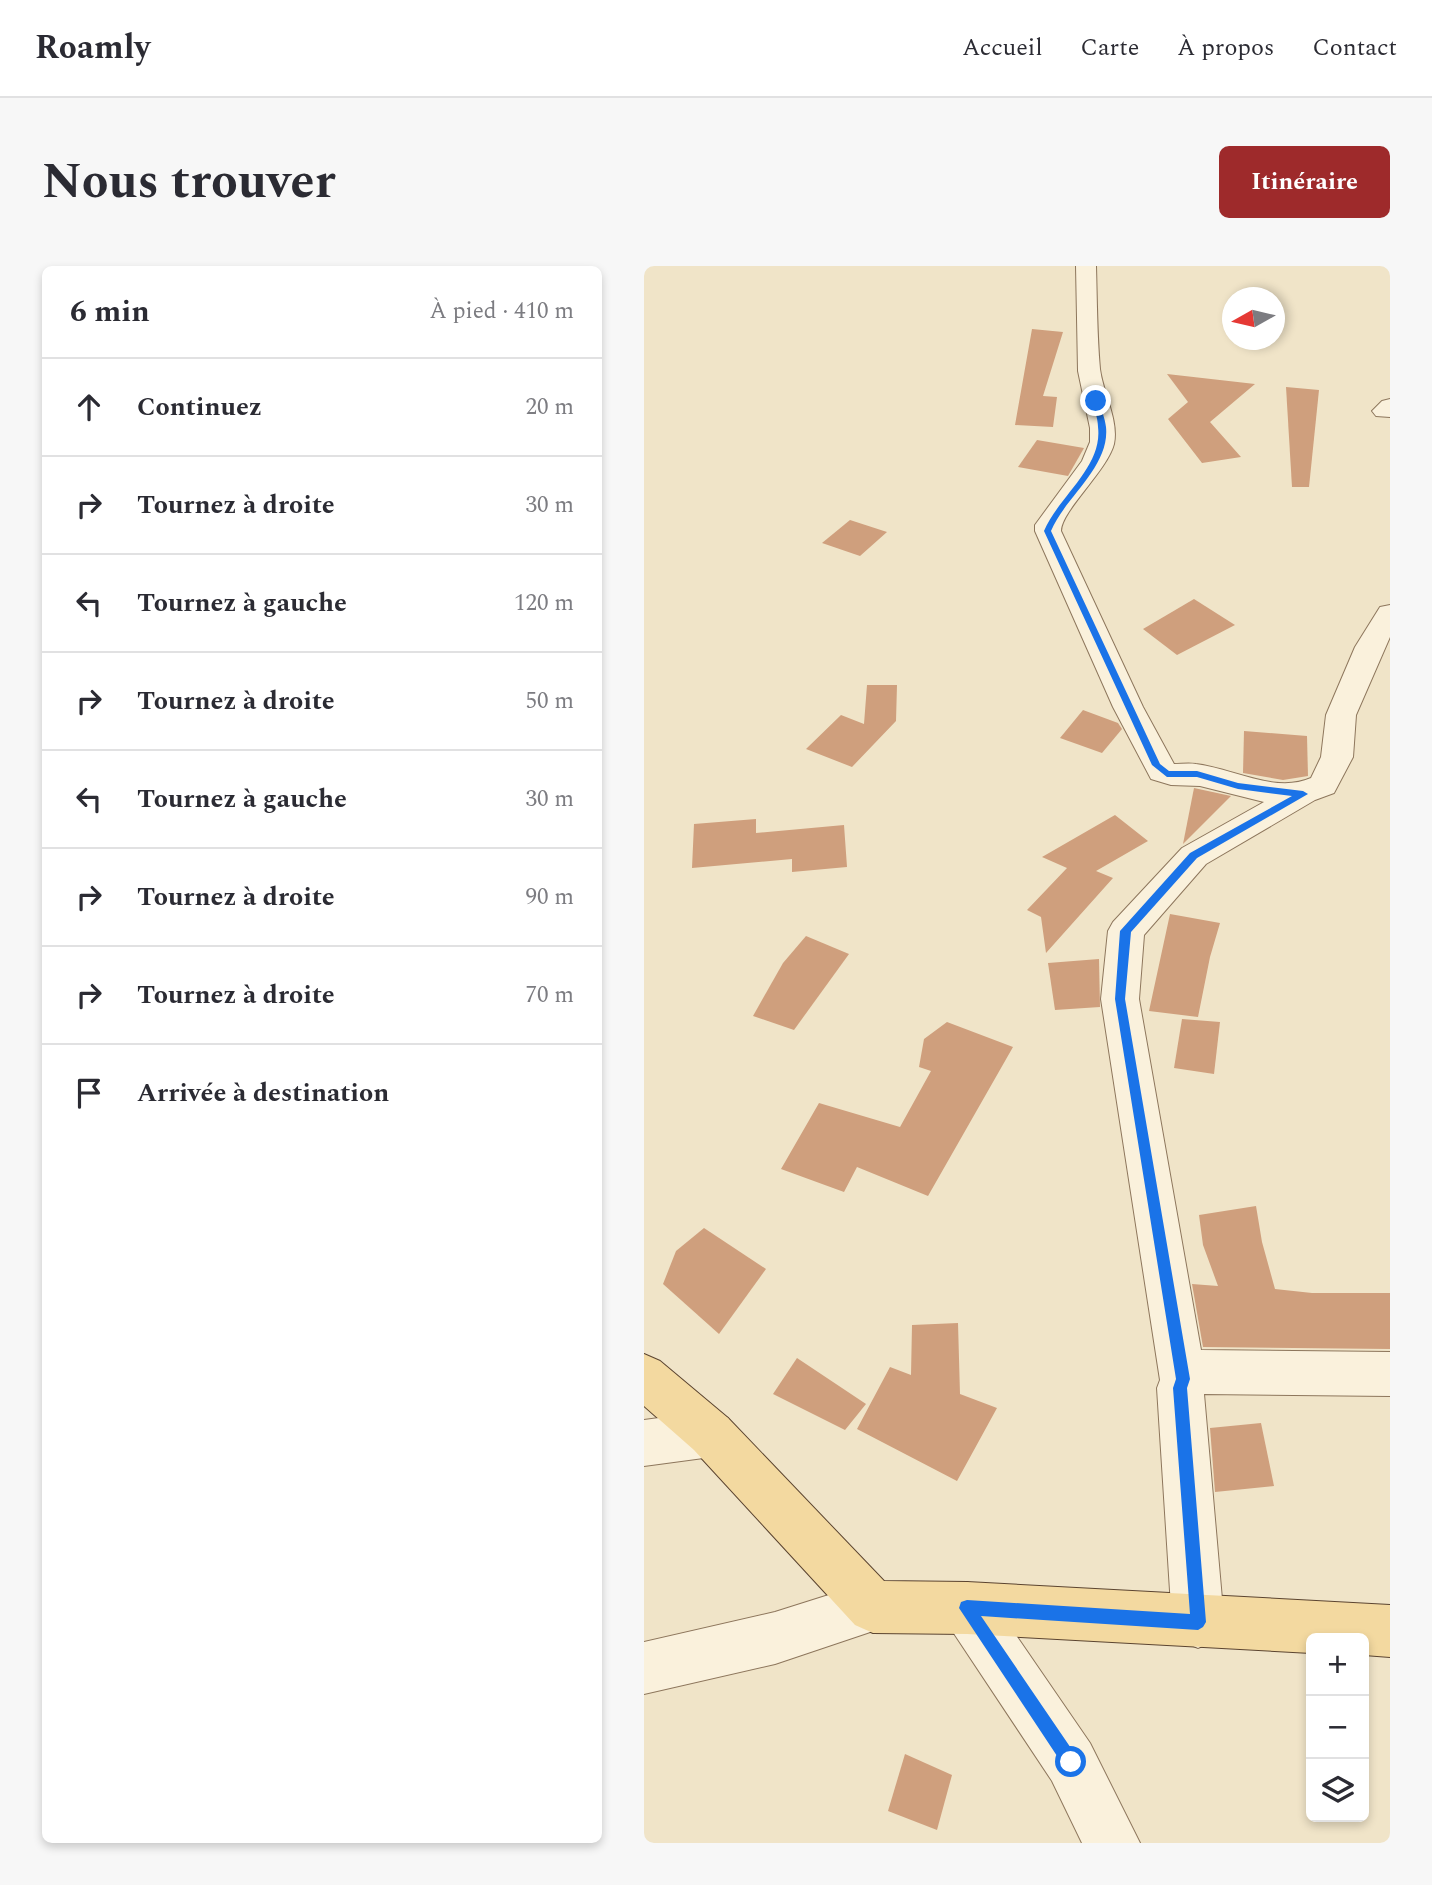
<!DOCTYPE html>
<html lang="fr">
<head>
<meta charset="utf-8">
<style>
  :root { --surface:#fff; --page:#f7f7f7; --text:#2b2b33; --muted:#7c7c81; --line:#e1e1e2; --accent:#9e2a2b }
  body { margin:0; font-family:Spectral,serif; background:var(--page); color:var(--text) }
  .controls { position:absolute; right:21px; bottom:21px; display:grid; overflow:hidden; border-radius:10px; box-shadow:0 4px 10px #0003 }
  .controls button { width:63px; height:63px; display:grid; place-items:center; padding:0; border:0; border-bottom:2px solid var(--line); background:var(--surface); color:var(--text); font:35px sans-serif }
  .compass { position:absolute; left:578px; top:21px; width:63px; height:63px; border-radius:50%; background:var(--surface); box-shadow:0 4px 10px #0003; rotate:262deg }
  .stop { position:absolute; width:21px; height:21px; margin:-16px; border:5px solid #1a73e8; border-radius:50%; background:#fff }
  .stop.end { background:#1a73e8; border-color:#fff; box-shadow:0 2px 7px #0008 }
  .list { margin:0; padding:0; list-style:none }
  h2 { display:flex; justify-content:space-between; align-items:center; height:91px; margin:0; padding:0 28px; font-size:30px }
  h2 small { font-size:23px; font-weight:400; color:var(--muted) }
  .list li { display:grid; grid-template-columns:46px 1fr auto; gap:21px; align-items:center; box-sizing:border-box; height:98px; padding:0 28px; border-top:2px solid var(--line) }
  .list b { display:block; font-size:26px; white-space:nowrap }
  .list em { font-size:23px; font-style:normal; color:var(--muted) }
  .icon { flex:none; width:38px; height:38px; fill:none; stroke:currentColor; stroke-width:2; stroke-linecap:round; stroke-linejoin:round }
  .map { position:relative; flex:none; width:746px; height:1577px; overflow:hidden; border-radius:10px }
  header { display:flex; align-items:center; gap:42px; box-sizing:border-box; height:98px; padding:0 35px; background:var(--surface); border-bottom:2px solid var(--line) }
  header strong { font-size:33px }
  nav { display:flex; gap:38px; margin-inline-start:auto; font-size:24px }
  .intro { display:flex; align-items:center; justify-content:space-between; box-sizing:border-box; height:168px; padding:0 42px }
  h1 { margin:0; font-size:49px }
  .button { padding:18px 32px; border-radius:10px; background:var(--accent); color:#fff; font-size:24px; font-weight:700 }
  main { display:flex; gap:42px; padding:0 42px }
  aside { flex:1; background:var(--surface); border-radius:10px; box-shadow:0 4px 10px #0003 }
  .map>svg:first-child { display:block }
</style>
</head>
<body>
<header>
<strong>Roamly</strong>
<nav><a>Accueil</a><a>Carte</a><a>À propos</a><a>Contact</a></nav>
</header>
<div class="intro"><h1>Nous trouver</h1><a class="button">Itinéraire</a></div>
<main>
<aside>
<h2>6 min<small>À pied · 410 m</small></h2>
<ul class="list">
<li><svg class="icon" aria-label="ahead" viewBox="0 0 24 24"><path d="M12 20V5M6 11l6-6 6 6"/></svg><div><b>Continuez</b></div><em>20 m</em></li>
<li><svg class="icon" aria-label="right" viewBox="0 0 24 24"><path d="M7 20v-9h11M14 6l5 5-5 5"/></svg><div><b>Tournez à droite</b></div><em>30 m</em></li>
<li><svg class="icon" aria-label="left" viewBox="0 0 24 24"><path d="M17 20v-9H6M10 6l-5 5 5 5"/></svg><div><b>Tournez à gauche</b></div><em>120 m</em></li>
<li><svg class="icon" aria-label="right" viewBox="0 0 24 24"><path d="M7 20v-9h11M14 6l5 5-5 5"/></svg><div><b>Tournez à droite</b></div><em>50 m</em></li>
<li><svg class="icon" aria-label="left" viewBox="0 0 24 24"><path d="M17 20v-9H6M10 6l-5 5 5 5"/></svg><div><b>Tournez à gauche</b></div><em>30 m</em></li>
<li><svg class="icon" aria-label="right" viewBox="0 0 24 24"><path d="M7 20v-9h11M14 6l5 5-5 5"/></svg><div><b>Tournez à droite</b></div><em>90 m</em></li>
<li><svg class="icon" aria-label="right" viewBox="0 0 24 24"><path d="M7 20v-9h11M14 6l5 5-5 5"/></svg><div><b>Tournez à droite</b></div><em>70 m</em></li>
<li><svg class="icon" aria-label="arrive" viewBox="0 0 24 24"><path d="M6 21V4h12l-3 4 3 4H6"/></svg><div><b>Arrivée à destination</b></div></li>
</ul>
</aside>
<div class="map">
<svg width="746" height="1577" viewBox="0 0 746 1577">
  <rect width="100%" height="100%" fill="#f0e4c8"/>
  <g fill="#cf9f7d">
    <path d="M 388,63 L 419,66 L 399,130 L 413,131 L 409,161 L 371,159 Z"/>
    <path d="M 523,108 L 611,118 L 566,156 L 597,191 L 558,197 L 524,153 L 544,136 Z"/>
    <path d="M 642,121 L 675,124 L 665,221 L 648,221 Z"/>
    <path d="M 393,174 L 440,182 L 424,210 L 374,201 Z"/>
    <path d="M 206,254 L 243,266 L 216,290 L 178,277 Z"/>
    <path d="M 550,333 L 591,359 L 533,389 L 499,363 Z"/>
    <path d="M 223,419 L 253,419 L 252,455 L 208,501 L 162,483 L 197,449 L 220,458 Z"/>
    <path d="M 439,444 L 474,457 L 478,463 L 458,487 L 416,472 Z"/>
    <path d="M 600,465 L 663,470 L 664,510 L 639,514 L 599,507 Z"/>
    <path d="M 550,522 L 587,530 L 539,578 Z"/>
    <path d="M 471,549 L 504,575 L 452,605 L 469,612 L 402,687 L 397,651 L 383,644 L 423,602 L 398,591 Z"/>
    <path d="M 112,553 L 112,567 L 200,559 L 203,601 L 148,606 L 148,593 L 48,602 L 50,558 Z"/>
    <path d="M 526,648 L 576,657 L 566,691 L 554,751 L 505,745 Z"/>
    <path d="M 162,670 L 205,688 L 150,764 L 109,750 L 139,697 Z"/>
    <path d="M 455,693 L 456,741 L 411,744 L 404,697 Z"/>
    <path d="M 538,753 L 576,756 L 570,808 L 530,802 Z"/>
    <path d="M 303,756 L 369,781 L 284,930 L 213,901 L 200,926 L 137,903 L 175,837 L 256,861 L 287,805 L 275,801 L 280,773 Z"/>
    <path d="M 612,940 L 618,976 L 631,1023 L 668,1027 L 746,1027 L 746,1083 L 559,1081 L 548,1018 L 574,1020 L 559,979 L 555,949 Z"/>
    <path d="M 60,962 L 122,1003 L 75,1068 L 19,1018 L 32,985 Z"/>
    <path d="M 314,1057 L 316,1128 L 353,1142 L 313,1215 L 213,1163 L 246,1101 L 267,1109 L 268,1059 Z"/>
    <path d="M 153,1092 L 222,1138 L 201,1164 L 129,1128 Z"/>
    <path d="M 617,1157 L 630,1220 L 571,1226 L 566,1162 Z"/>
    <path d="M 261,1488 L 308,1509 L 293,1564 L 244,1545 Z"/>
  </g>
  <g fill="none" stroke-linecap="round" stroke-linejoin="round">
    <g stroke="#8d765c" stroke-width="2">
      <g id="minor">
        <path d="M 432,0 L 452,0 C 453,34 453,69 456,103 C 459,127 475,154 470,178 C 463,205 417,245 417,265 L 499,441 L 530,498 C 537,498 545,497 552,498 C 588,502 631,528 667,512 L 677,491 L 682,449 L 711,381 L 736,341 L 746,339 L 746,371 L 712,449 L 709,491 L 690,527 L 671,534 L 562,598 L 500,669 L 495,733 L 557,1084 L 746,1086 L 746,1130 L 560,1128 L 580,1356 L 572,1374 L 554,1382 L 536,1374 L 528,1356 L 513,1122 L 516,1114 L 457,733 L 464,665 L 469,656 L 538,582 L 620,536 L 556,520 L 527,519 L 507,513 L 469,441 L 391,265 L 391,259 L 438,195 L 446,176 L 446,162 L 434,105 Z"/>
        <path d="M 746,133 L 746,151 L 732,150 L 728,145 L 738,135 Z"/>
        <path d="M 67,1145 L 84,1152 L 91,1168 L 84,1184 L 67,1191 L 0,1200 L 0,1154 Z"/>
        <path d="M 229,1315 L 247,1323 L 255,1341 L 247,1359 L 131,1398 L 0,1428 L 0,1376 L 131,1346 Z"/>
        <path d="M 323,1316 L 341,1324 L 446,1477 L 496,1577 L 438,1577 L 408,1515 L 305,1360 L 297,1342 L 305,1324 Z"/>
      </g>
    </g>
    <g stroke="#5b4430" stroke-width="2">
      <path id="major" d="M 0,1088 L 16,1095 L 84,1152 L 240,1315 L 323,1316 L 746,1339 L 746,1391 L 720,1389 L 720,1372 L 667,1372 L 667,1387 L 323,1368 L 229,1367 L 211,1359 L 50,1184 L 0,1140 Z"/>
    </g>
    <use href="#minor" fill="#faf1dc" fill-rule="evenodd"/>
    <use href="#major" fill="#f3d9a0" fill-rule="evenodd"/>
  </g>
  <path fill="#1a73e8" d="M 452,133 L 455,135 C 457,143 461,152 462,161 C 466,201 421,231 407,265 L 516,498 L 525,505 L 553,505 L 594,517 L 659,525 L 664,528 L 553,592 L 487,666 L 481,733 L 546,1113 L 543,1122 L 562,1356 L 559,1361 L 554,1364 L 337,1350 L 433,1491 L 435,1496 L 433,1502 L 427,1504 L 421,1502 L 315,1342 L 317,1336 L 323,1334 L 546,1348 L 529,1122 L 532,1113 L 471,733 L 476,665 L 546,587 L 648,530 L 594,523 L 553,511 L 523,511 L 508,499 L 400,265 C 414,231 459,201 454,161 C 454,152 450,143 448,135 Z"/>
</svg>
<div class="controls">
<button>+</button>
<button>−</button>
<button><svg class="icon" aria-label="layers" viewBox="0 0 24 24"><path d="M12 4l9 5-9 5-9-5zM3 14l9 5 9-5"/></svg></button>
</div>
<svg class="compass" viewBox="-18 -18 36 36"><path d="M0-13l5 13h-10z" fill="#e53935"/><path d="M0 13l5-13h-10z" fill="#7c7c81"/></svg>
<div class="stop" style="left:427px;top:1496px"></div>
<div class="stop end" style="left:452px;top:135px"></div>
</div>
</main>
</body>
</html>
